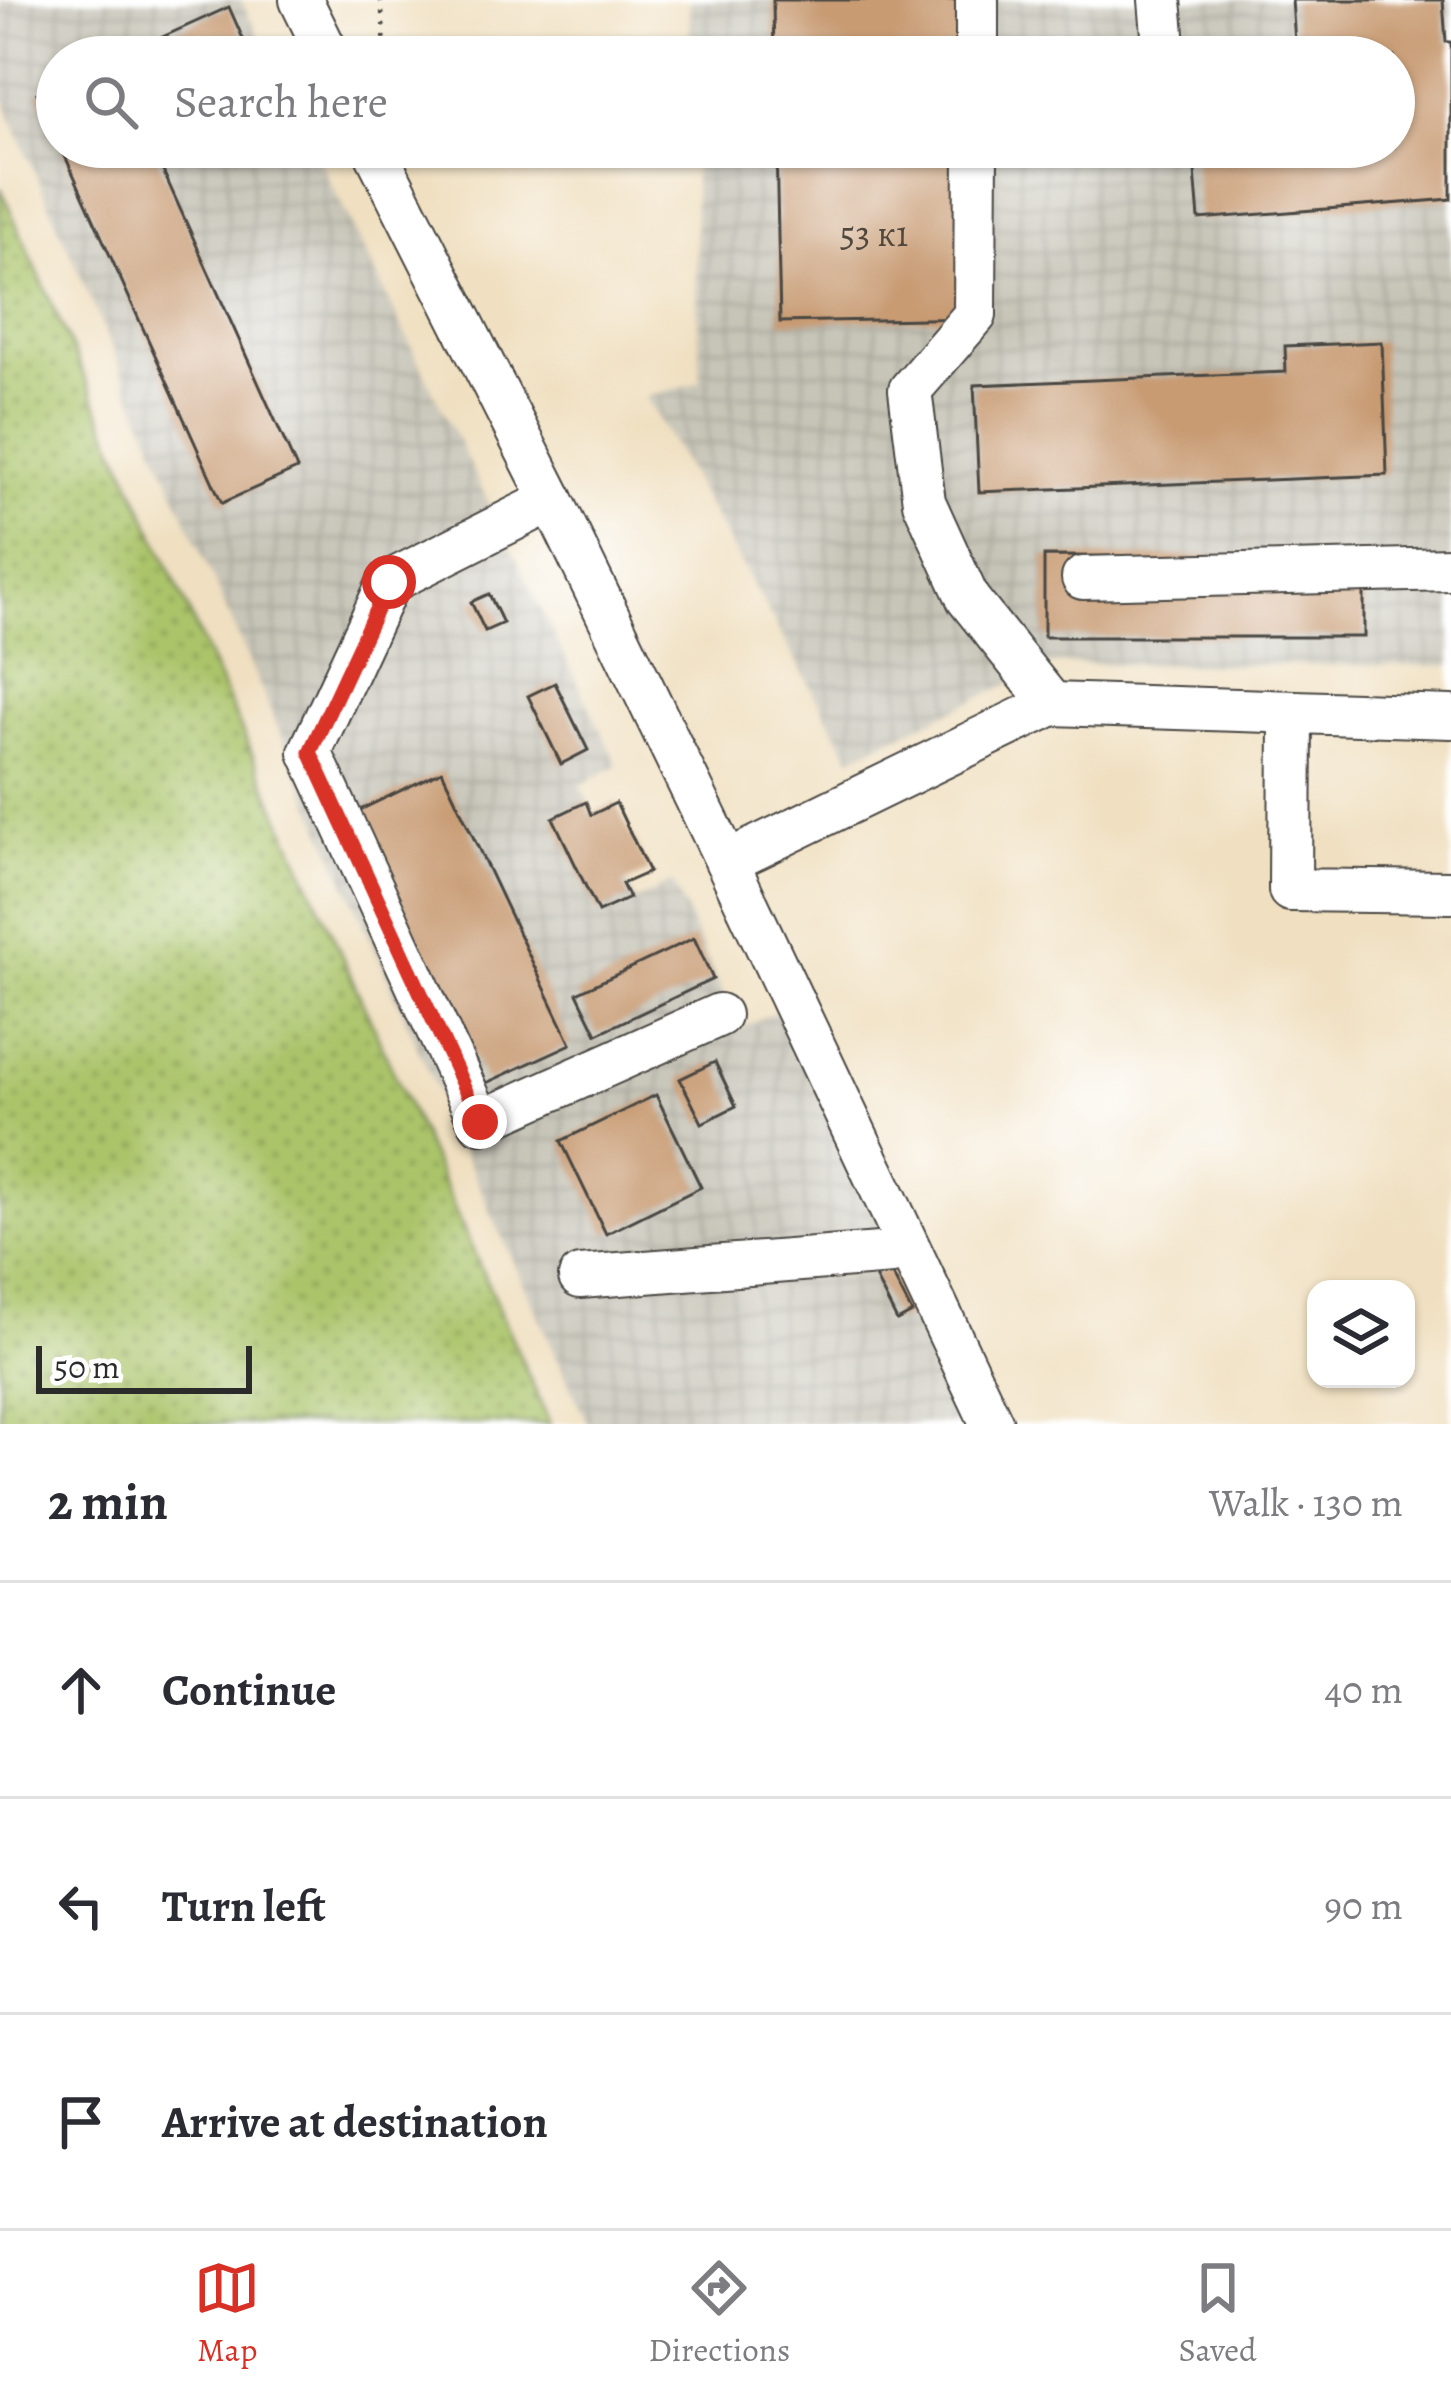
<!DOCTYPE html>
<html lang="en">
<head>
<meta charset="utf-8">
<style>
  :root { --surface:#fff; --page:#f2f2f3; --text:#2b2b33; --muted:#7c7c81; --line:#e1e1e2; --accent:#d93025 }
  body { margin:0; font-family:Alegreya,serif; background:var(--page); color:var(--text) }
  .controls { position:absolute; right:36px; bottom:36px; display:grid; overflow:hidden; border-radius:24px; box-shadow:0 3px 9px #0004 }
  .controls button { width:108px; height:108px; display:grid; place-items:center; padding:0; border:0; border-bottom:3px solid var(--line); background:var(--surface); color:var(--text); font:60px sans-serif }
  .scale { position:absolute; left:36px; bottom:30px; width:216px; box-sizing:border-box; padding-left:12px; border:6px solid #2b2b2b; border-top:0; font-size:33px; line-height:42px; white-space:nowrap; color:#2b2b2b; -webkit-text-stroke:9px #fff; paint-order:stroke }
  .stop { position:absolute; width:36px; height:36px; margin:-27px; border:9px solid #d93025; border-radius:50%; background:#fff }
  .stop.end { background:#d93025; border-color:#fff; box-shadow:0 3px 12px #0008 }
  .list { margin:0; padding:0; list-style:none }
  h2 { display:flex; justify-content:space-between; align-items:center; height:156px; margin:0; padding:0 48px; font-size:51px }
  h2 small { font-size:39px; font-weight:400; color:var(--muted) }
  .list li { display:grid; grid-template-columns:78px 1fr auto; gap:36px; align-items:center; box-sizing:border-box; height:216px; padding:0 48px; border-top:3px solid var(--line) }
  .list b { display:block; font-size:45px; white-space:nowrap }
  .list em { font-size:39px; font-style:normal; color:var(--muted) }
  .icon { flex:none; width:66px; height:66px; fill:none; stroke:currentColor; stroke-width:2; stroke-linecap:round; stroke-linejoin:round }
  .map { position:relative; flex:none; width:1451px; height:1424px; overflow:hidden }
  .search { position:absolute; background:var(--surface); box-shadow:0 3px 9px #0004; left:36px; right:36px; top:36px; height:132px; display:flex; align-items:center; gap:30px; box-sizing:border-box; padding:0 42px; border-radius:66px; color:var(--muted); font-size:45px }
  .sheet { height:804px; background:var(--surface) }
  nav { display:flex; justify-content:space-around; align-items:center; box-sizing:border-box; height:168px; border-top:3px solid var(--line); background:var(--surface); font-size:33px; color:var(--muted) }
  nav a { display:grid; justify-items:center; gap:6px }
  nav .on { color:var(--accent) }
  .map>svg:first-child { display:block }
</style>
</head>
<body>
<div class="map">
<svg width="1451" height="1424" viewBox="0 0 1451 1424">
  <defs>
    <pattern id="industrial-grid" width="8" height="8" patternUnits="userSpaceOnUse" patternTransform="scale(3)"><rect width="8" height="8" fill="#c7c5b8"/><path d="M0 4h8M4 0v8" fill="none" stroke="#aba99e"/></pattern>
    <pattern id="grass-dots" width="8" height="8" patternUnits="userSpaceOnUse" patternTransform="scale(3)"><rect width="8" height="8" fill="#abc46a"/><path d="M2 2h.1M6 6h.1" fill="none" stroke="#8b9f57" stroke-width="1.8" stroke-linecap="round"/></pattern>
  </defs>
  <rect width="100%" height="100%" fill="#fff"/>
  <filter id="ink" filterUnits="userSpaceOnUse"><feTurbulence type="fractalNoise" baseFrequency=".00833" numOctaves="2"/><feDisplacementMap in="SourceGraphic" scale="24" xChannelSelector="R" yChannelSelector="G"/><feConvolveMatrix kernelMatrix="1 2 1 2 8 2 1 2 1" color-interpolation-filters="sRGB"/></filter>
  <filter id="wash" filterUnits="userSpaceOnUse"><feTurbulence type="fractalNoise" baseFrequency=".004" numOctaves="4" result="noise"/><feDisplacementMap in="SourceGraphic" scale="48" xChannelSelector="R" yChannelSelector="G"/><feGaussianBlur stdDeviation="2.7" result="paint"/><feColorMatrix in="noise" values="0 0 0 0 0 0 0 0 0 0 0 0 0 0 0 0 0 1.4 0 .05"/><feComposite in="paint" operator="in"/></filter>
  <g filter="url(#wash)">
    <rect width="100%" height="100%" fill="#f0e0c1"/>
    <g fill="url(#industrial-grid)">
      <path d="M 0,0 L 241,0 L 269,57 L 57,57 L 57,147 L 313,147 L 618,765 L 580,785 L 636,901 L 672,882 L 739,1029 L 779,1010 L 977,1424 L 588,1424 L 468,1162 L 0,92 Z"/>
      <path d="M 689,0 L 1451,0 L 1451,666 L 1052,664 L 851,757 L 646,397 L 700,382 L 693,147 L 1394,147 L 1394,57 L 690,57 Z"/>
    </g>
    <path fill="url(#grass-dots)" stroke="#6b784a" stroke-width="3" d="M 0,187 L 550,1424 L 0,1424 Z"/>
    <g id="blocks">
      <g fill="#c89b73">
        <path d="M 773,0 L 964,0 L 966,57 L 774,57 Z"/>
        <path d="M 1292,0 L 1443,0 L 1446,42 L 1451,42 L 1451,199 L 1199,219 L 1193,147 L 1394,147 L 1394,57 L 1296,57 Z"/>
        <path d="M 229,7 L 251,57 L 118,57 Z"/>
        <path d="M 57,85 L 57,137 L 37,93 Z"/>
        <path d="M 61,147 L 168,147 L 155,153 L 297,469 L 222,503 Z"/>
        <path d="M 776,147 L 968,147 L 972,318 L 780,322 Z"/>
        <path d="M 1382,342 L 1387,475 L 979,492 L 974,385 L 1286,372 L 1285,346 Z"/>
        <path d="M 1044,556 L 1364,557 L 1364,637 L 1044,637 Z"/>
        <path d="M 489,594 L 503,623 L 485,631 L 471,602 Z"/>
        <path d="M 555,683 L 588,750 L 561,764 L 528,696 Z"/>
        <path d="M 442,771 L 571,1044 L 486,1083 L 358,811 Z"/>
        <path d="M 586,802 L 591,815 L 616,803 L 649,872 L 622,884 L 629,898 L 598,912 L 553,818 Z"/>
        <path d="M 694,938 L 713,979 L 597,1034 L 577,993 Z"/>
        <path d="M 715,1062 L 736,1106 L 702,1123 L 680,1079 Z"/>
        <path d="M 656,1095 L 701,1187 L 606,1234 L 561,1141 Z"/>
        <path d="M 889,1268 L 912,1313 L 897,1321 L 874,1275 Z"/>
      </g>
    </g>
  </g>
  <g filter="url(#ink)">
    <use href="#blocks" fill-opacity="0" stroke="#494642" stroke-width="3"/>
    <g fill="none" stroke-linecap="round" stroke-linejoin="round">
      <g stroke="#494642" stroke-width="46">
        <g id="minor">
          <path d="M 301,0 L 329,57"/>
          <path d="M 1160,0 L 1165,57"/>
          <path d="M 977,57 L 977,0"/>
          <path d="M 373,147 L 552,500"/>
          <path d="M 976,147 L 975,315 L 910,390 L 924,502 L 968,599 L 1052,704"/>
          <path d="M 1083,578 L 1451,569"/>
          <path d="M 1291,712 L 1290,890 L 1451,892"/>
          <path d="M 727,862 L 992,1424"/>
          <path d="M 719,1015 L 480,1122 L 310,752 L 389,582 L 552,500 L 727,862 L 1052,704 L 1451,717"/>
          <path d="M 580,1277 L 892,1253 L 906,1246"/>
        </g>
      </g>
      <path stroke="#494642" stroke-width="4.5" stroke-dasharray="3 9" stroke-linecap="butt" d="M 381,0 L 386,57"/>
      <use href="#minor" stroke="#fff" stroke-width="42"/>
    </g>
  </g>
  <g fill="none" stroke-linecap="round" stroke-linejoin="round" filter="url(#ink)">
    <path stroke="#d93025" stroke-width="15" d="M 389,582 L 310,752 L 480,1122"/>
  </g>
  <g text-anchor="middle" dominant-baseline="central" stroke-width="10" stroke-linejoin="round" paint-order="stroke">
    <g font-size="36" fill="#52473d">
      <text x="874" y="233">53 к1</text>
    </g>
  </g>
</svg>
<div class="controls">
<button><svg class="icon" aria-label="layers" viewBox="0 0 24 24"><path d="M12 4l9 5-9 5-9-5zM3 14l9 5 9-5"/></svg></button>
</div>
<div class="scale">50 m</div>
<div class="stop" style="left:389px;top:582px"></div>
<div class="stop end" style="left:480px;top:1122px"></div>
<div class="search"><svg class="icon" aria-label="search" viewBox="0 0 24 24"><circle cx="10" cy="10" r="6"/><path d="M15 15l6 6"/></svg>Search here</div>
</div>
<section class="sheet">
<h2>2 min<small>Walk · 130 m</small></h2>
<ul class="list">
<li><svg class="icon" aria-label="ahead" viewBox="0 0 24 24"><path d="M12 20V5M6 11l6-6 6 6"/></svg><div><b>Continue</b></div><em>40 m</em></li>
<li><svg class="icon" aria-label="left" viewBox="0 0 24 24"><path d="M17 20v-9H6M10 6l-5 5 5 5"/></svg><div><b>Turn left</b></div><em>90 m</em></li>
<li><svg class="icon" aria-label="arrive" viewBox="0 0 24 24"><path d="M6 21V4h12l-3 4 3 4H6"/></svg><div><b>Arrive at destination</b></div></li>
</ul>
</section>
<nav>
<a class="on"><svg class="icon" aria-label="map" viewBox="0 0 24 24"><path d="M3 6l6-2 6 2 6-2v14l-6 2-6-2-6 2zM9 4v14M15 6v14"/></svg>Map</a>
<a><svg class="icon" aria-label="directions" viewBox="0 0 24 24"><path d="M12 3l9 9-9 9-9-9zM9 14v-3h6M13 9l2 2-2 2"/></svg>Directions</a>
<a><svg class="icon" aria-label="saved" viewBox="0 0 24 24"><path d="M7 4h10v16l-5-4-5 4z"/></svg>Saved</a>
</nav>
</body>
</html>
